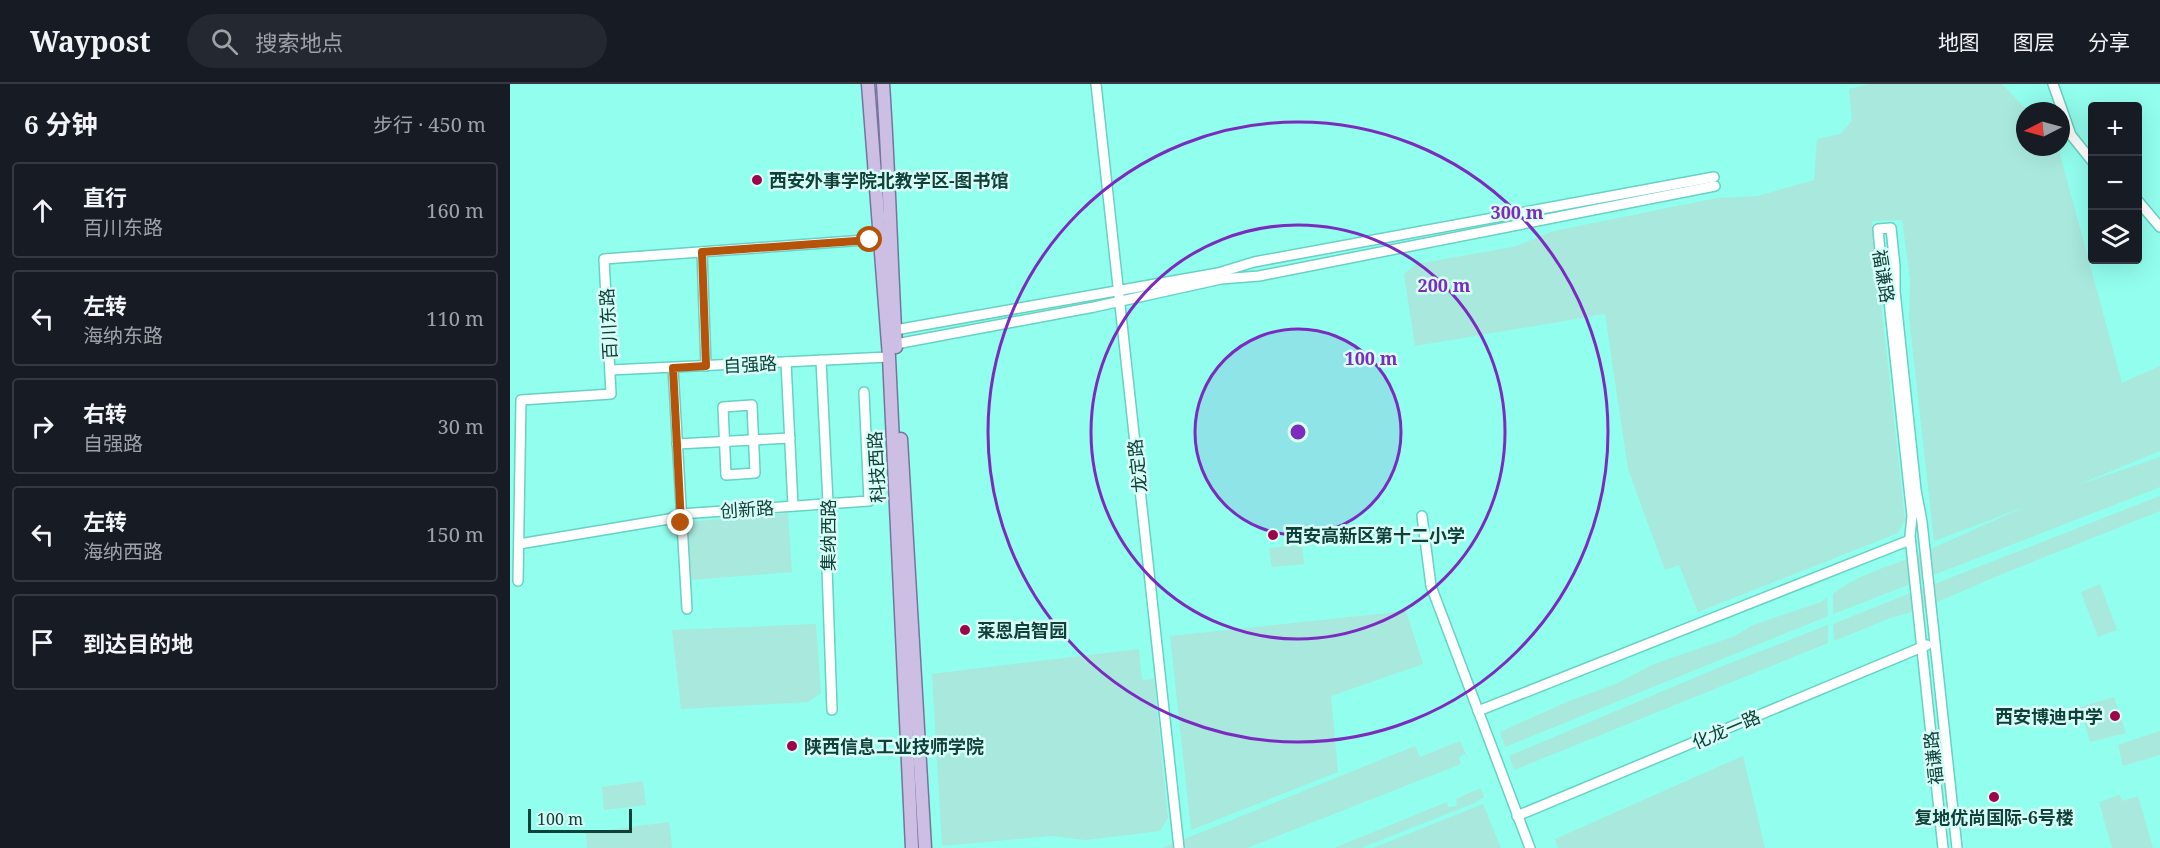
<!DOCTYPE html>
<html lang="zh">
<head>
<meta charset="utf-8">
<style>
  :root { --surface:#171b24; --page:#242831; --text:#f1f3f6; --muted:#9ea1a6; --line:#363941 }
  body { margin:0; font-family:"Noto Serif","Noto Sans SC",serif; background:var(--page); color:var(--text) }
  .controls { position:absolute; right:18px; top:18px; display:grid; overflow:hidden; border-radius:6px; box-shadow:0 6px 24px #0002 }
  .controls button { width:54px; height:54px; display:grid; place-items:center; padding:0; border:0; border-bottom:2px solid var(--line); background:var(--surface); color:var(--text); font:30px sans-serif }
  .compass { position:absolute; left:1506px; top:18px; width:54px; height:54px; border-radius:50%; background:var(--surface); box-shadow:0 6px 24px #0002; rotate:264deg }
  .scale { position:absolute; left:18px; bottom:15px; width:104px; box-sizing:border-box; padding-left:6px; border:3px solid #10403a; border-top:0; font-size:16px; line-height:21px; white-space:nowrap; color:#10403a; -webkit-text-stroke:4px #d7fef7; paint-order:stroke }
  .stop { position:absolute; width:18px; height:18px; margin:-14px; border:4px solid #b45309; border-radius:50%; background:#fff }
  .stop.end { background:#b45309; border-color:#fff; box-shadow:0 2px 6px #0008 }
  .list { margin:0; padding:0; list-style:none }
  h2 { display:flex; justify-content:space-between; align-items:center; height:78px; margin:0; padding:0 24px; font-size:26px }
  h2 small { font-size:20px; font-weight:400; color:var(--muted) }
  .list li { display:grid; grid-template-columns:39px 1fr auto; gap:18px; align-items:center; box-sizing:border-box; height:96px; margin:0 12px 12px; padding:0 12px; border:2px solid var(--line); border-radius:6px }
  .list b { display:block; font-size:22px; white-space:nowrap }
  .list p { margin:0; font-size:20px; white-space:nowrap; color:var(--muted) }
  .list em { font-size:20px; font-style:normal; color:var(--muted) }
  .icon { flex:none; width:33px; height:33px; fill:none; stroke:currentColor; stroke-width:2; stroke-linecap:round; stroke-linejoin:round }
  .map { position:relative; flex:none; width:1650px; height:764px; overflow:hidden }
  header { display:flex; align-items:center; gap:36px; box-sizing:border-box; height:84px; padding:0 30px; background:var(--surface); border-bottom:2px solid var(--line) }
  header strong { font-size:28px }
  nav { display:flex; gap:33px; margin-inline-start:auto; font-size:21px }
  .search { width:420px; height:54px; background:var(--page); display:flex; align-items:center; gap:15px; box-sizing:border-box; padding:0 21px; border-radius:33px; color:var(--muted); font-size:22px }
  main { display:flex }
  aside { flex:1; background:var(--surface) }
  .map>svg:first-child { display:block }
</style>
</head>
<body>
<header>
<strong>Waypost</strong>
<div class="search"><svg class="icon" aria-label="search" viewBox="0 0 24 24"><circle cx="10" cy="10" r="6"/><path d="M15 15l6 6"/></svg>搜索地点</div>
<nav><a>地图</a><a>图层</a><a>分享</a></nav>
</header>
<main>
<aside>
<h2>6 分钟<small>步行 · 450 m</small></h2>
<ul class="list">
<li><svg class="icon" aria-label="ahead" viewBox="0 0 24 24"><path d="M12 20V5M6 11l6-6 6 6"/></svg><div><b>直行</b><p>百川东路</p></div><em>160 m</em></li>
<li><svg class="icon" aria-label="left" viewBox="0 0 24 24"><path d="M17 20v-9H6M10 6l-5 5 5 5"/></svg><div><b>左转</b><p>海纳东路</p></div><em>110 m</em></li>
<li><svg class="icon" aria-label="right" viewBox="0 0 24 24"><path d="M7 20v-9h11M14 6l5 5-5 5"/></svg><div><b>右转</b><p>自强路</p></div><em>30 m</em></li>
<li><svg class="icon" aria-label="left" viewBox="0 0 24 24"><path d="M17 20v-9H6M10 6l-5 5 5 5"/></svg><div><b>左转</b><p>海纳西路</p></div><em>150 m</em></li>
<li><svg class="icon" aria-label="arrive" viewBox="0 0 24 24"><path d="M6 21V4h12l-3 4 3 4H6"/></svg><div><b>到达目的地</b></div></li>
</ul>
</aside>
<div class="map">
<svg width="1650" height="764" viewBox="0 0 1650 764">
  <rect width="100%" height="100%" fill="#92feee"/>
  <g fill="#a8e8dd">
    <path d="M 1360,0 L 1492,0 L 1518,27 L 1515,27 L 1515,63 L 1548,63 L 1612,299 L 1650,282 L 1650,367 L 1565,402 L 1650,373 L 1650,403 L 1408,497 L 1405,472 L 1517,422 L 1424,457 L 1399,233 L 1400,195 L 1392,136 L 1362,137 L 1395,436 L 1388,449 L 1188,528 L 1169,481 L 1155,486 L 1118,385 L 1095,230 L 905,262 L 894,190 L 906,180 L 1003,163 L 1044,147 L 1207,114 L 1248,112 L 1304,96 L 1307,55 L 1330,50 L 1342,37 L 1339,5 Z"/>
    <path d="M 1650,412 L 1650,427 L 1492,490 L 1411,525 L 1409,506 Z"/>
    <path d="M 278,429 L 282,488 L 181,496 L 177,438 Z"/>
    <path d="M 792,461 L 794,480 L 762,483 L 759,464 Z"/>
    <path d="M 1400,474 L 1403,499 L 1323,530 L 1323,510 C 1345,492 1374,484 1400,474 Z"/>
    <path d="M 1590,500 L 1607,546 L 1588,553 L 1571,508 Z"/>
    <path d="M 1403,508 L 1405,527 L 1380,534 L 1324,557 L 1323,540 Z"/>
    <path d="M 1317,513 L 1318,532 L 995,663 L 990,648 L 1059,617 L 1106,600 L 1144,580 L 1225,552 L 1243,541 L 1311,518 Z"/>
    <path d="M 896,527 L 913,580 L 821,612 L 828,688 L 681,746 L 660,552 Z"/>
    <path d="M 306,540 L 311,609 L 298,618 L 171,625 L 162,546 Z"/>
    <path d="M 1318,541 L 1318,559 L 1004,686 L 999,672 L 1210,583 Z"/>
    <path d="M 629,565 L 632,596 L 644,595 L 658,734 L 650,747 L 576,756 L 541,752 L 432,762 L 422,590 Z"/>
    <path d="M 1604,613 L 1616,649 L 1580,658 L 1570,623 Z"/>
    <path d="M 1650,647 L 1650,671 L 1613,682 L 1608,661 Z"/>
    <path d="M 950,657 L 959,677 L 955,670 L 949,673 L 951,680 L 737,764 L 652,764 L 905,662 L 910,673 Z"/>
    <path d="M 1233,672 L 1255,764 L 1048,764 L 1045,755 Z"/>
    <path d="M 133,697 L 136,721 L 94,726 L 92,703 Z"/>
    <path d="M 971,704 L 974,713 L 962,720 L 851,764 L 824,764 L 937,718 L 938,723 L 947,722 L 946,715 Z"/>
    <path d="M 1610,711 L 1612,717 L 1628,712 L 1643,764 L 1602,764 L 1589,718 Z"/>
    <path d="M 973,720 L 991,764 L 863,764 Z"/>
    <path d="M 159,738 L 162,764 L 77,764 L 76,749 Z"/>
  </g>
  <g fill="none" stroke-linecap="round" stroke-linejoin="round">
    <g stroke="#65d2c3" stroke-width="12">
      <g id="minor">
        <path d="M 586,0 L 669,764"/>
        <path d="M 1543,0 L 1561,51 L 1582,77"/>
        <path d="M 1628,117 L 1650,143"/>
        <path d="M 192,168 L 196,282"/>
        <path d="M 385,246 L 708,189 L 744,178 L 1204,93"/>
        <path d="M 386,260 L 584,223 L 711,195 L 749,192 L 1205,102"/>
        <path d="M 311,276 L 318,419 L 315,427 L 322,626"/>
        <path d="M 276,278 L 283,422"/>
        <path d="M 163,284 L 177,525"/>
        <path d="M 100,286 L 379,273"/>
        <path d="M 242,321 L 245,389 L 216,391 L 213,323 Z"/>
        <path d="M 167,360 L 280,354"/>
        <path d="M 912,432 L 921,502 L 1020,764"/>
        <path d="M 9,460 L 159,435 L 170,430 L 359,417 L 354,308"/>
        <path d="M 8,497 L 11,316 L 101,310 L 94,175 L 369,155"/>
        <path d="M 968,627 L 1400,456"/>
        <path d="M 1007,732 L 1417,561"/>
        <path d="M 1433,764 L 1400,452 L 1402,432 L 1378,207 L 1372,189 L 1368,145 L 1381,144 L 1385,182 L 1385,207 L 1406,406 L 1412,438 L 1447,764"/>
      </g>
    </g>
    <g stroke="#75759c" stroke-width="15">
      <g id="major">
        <path d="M 358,0 L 379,273 L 402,764"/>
        <path d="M 373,0 C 379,87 381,175 386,263"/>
        <path d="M 391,355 L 415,764"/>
      </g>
    </g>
    <use href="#minor" stroke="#fff" stroke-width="9"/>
    <use href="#major" stroke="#cdbee3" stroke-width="12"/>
  </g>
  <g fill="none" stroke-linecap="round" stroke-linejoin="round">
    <path stroke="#b45309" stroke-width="8" d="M 171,439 L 163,284 L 196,282 L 192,168 L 360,156"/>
  </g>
  <circle cx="788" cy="348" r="103" fill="#7b2cbf" fill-opacity=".12"/>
  <g fill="none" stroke="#7b2cbf" stroke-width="3">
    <circle cx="788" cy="348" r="103"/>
    <circle cx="788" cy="348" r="207"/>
    <circle cx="788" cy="348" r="310"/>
  </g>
  <g fill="#9e044b" stroke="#d7fef7" stroke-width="2">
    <circle cx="247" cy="96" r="6"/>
    <circle cx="763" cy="451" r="6"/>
    <circle cx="455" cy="546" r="6"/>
    <circle cx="1605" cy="632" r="6"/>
    <circle cx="282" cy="662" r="6"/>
    <circle cx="1484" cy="713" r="6"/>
  </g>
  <g text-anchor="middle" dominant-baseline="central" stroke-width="5" stroke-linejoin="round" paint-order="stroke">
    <g font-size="18" font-weight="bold" fill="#10403a" stroke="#d7fef7" text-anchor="start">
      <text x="259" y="96">西安外事学院北教学区-图书馆</text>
      <text x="775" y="451">西安高新区第十二小学</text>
      <text x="467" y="546">莱恩启智园</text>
      <text x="1593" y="632" text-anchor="end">西安博迪中学</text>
      <text x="294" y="662">陕西信息工业技师学院</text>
      <text x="1484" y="733" text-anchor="middle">复地优尚国际-6号楼</text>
    </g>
    <g font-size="18" fill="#10403a" stroke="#d7fef7">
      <text transform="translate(1374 192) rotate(81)">福谦路</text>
      <text transform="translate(98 240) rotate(-93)">百川东路</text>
      <text transform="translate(240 280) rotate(-3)">自强路</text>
      <text transform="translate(627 382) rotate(-96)">龙定路</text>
      <text transform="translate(366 383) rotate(-93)">科技西路</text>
      <text transform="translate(237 425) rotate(-4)">创新路</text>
      <text transform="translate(318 451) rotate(-90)">集纳西路</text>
      <text transform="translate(1216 645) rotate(-23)">化龙一路</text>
      <text transform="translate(1423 674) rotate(-96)">福谦路</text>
    </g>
  </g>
  <circle cx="788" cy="348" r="9" fill="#7b2cbf" stroke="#d7fef7" stroke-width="3"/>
  <g font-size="18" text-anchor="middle" font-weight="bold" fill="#7b2cbf" stroke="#d7fef7" stroke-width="5" stroke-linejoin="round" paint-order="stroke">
    <text x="1007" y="135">300 m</text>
    <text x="934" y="208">200 m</text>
    <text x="861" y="281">100 m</text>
  </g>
</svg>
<div class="controls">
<button>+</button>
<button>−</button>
<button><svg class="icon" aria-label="layers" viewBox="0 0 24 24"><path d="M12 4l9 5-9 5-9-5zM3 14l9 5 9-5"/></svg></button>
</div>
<svg class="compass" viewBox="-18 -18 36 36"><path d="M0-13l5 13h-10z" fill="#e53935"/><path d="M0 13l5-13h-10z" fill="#9ea1a6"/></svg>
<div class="scale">100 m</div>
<div class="stop" style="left:360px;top:156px"></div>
<div class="stop end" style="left:171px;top:439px"></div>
</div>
</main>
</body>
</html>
